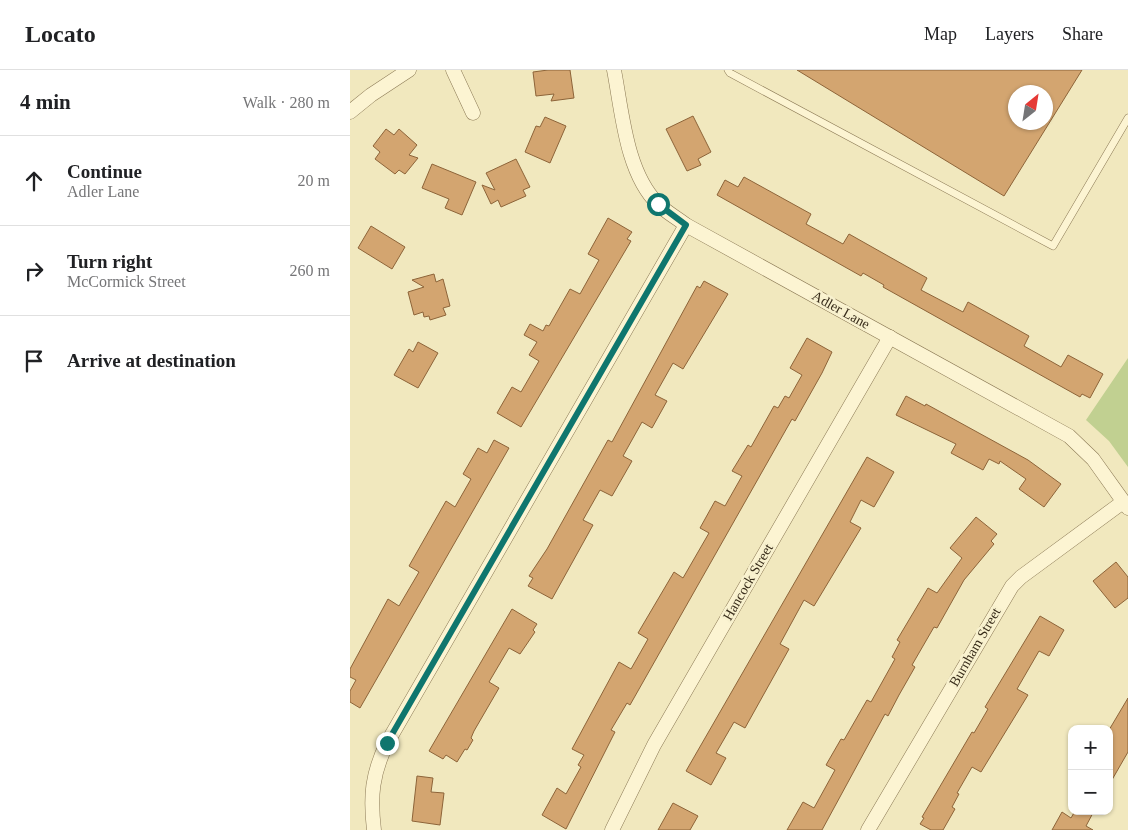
<!DOCTYPE html>
<html lang="en">
<head>
<meta charset="utf-8">
<style>
  :root { --surface:#fff; --page:#f2f2f2; --text:#202124; --muted:#757577; --line:#e0e0e0 }
  body { margin:0; font-family:"Times New Roman",serif; background:var(--page); color:var(--text) }
  .controls { position:absolute; right:15px; bottom:15px; display:grid; overflow:hidden; border-radius:10px; box-shadow:0 1px 4px #0004 }
  .controls button { width:45px; height:45px; display:grid; place-items:center; padding:0; border:0; border-bottom:1px solid var(--line); background:var(--surface); color:var(--text); font:25px sans-serif }
  .compass { position:absolute; left:658px; top:15px; width:45px; height:45px; border-radius:50%; background:var(--surface); box-shadow:0 1px 4px #0004; rotate:30deg }
  .stop { position:absolute; width:15px; height:15px; margin:-11px; border:4px solid #0f766e; border-radius:50%; background:#fff }
  .stop.end { background:#0f766e; border-color:#fff; box-shadow:0 1px 5px #0008 }
  .list { margin:0; padding:0; list-style:none }
  h2 { display:flex; justify-content:space-between; align-items:center; height:65px; margin:0; padding:0 20px; font-size:21px }
  h2 small { font-size:16px; font-weight:400; color:var(--muted) }
  .list li { display:grid; grid-template-columns:32px 1fr auto; gap:15px; align-items:center; box-sizing:border-box; height:90px; padding:0 20px; border-top:1px solid var(--line) }
  .list b { display:block; font-size:19px; white-space:nowrap }
  .list p { margin:0; font-size:16px; white-space:nowrap; color:var(--muted) }
  .list em { font-size:16px; font-style:normal; color:var(--muted) }
  .icon { flex:none; width:28px; height:28px; fill:none; stroke:currentColor; stroke-width:2; stroke-linecap:round; stroke-linejoin:round }
  .map { position:relative; flex:none; width:778px; height:760px; overflow:hidden }
  header { display:flex; align-items:center; gap:30px; box-sizing:border-box; height:70px; padding:0 25px; background:var(--surface); border-bottom:1px solid var(--line) }
  header strong { font-size:24px }
  nav { display:flex; gap:28px; margin-inline-start:auto; font-size:18px }
  main { display:flex }
  aside { flex:1; background:var(--surface) }
  .map>svg:first-child { display:block }
</style>
</head>
<body>
<header>
<strong>Locato</strong>
<nav><a>Map</a><a>Layers</a><a>Share</a></nav>
</header>
<main>
<aside>
<h2>4 min<small>Walk · 280 m</small></h2>
<ul class="list">
<li><svg class="icon" aria-label="ahead" viewBox="0 0 24 24"><path d="M12 20V5M6 11l6-6 6 6"/></svg><div><b>Continue</b><p>Adler Lane</p></div><em>20 m</em></li>
<li><svg class="icon" aria-label="right" viewBox="0 0 24 24"><path d="M7 20v-9h11M14 6l5 5-5 5"/></svg><div><b>Turn right</b><p>McCormick Street</p></div><em>260 m</em></li>
<li><svg class="icon" aria-label="arrive" viewBox="0 0 24 24"><path d="M6 21V4h12l-3 4 3 4H6"/></svg><div><b>Arrive at destination</b></div></li>
</ul>
</aside>
<div class="map">
<svg width="778" height="760" viewBox="0 0 778 760">
  <rect width="100%" height="100%" fill="#f1e8be"/>
  <path fill="#c1d091" d="M 778,288 L 778,397 L 759,371 L 736,350 Z"/>
  <g fill="#d3a570" stroke="#8d6439" fill-rule="evenodd">
    <path d="M 198,0 L 220,0 L 224,28 L 201,31 L 204,24 L 186,26 L 183,2 Z"/>
    <path d="M 447,0 L 732,0 L 654,126 ZM 666,22 L 696,22 L 696,52 L 666,52 Z"/>
    <path d="M 343,46 L 361,82 L 348,89 L 351,95 L 337,101 L 316,59 Z"/>
    <path d="M 195,47 L 216,56 L 200,93 L 175,82 L 186,56 L 190,57 Z"/>
    <path d="M 36,59 L 44,65 L 49,59 L 67,75 L 59,85 L 68,88 L 55,104 L 49,100 L 45,104 L 25,89 L 30,82 L 23,76 Z"/>
    <path d="M 166,89 L 180,117 L 173,120 L 176,126 L 151,137 L 148,130 L 141,134 L 132,115 L 145,120 L 136,103 Z"/>
    <path d="M 82,94 L 126,112 L 112,145 L 95,138 L 99,129 L 72,118 Z"/>
    <path d="M 394,107 L 461,144 L 456,154 L 493,174 L 499,164 L 577,208 L 571,220 L 613,242 L 618,232 L 645,247 L 679,266 L 674,276 L 711,297 L 718,285 L 753,304 L 740,328 L 732,324 L 730,327 L 533,217 L 534,215 L 513,203 L 511,206 L 367,125 L 375,110 L 388,117 Z"/>
    <path d="M 258,148 L 282,162 L 277,169 L 281,171 L 171,357 L 147,343 L 162,317 L 171,322 L 189,291 L 179,285 L 187,272 L 174,265 L 180,254 L 193,261 L 196,255 L 199,256 L 220,219 L 230,224 L 249,190 L 238,184 Z"/>
    <path d="M 21,156 L 55,177 L 42,199 L 8,178 Z"/>
    <path d="M 84,204 L 86,212 L 93,209 L 100,236 L 93,238 L 96,245 L 80,250 L 79,246 L 74,247 L 73,242 L 64,245 L 58,222 L 74,217 L 62,210 Z"/>
    <path d="M 354,211 L 378,224 L 333,299 L 323,293 L 305,325 L 317,331 L 302,358 L 292,352 L 273,386 L 282,391 L 262,426 L 250,420 L 233,450 L 243,455 L 202,529 L 178,516 L 183,508 L 179,506 L 197,479 L 258,370 L 262,372 L 347,216 L 350,218 Z"/>
    <path d="M 457,268 L 482,282 L 472,303 L 445,351 L 442,349 L 280,635 L 277,633 L 261,660 L 265,662 L 216,759 L 192,745 L 207,718 L 216,724 L 231,697 L 228,695 L 234,685 L 222,679 L 269,592 L 281,599 L 298,569 L 288,563 L 324,502 L 333,508 L 359,463 L 350,458 L 365,431 L 375,436 L 392,406 L 382,401 L 398,375 L 401,377 L 424,336 L 428,338 L 435,326 L 439,328 L 452,305 L 440,298 Z"/>
    <path d="M 68,272 L 88,283 L 68,318 L 44,305 L 59,279 L 63,282 Z"/>
    <path d="M 556,326 L 575,336 L 576,334 L 678,390 L 711,414 L 694,437 L 669,419 L 676,409 L 650,391 L 649,394 L 639,389 L 633,400 L 601,383 L 606,374 L 546,345 Z"/>
    <path d="M 144,370 L 159,378 L 10,638 L 0,632 L 0,621 L 6,610 L 0,607 L 0,599 L 38,529 L 49,536 L 69,502 L 59,496 L 96,431 L 105,437 L 121,409 L 113,404 L 128,378 L 137,383 Z"/>
    <path d="M 517,387 L 544,402 L 524,437 L 511,430 L 500,452 L 511,458 L 464,536 L 454,530 L 430,574 L 439,579 L 395,658 L 384,652 L 366,683 L 376,688 L 361,715 L 336,701 Z"/>
    <path d="M 626,447 L 647,464 L 641,471 L 644,474 L 614,510 L 587,558 L 584,557 L 562,595 L 565,597 L 549,625 L 538,646 L 535,644 L 472,760 L 437,760 L 453,732 L 464,738 L 485,700 L 476,695 L 491,669 L 494,670 L 517,630 L 521,632 L 545,589 L 542,587 L 550,572 L 547,570 L 578,518 L 587,523 L 612,488 L 600,478 Z"/>
    <path d="M 766,492 L 778,507 L 778,528 L 765,538 L 743,511 Z"/>
    <path d="M 162,539 L 187,554 L 183,560 L 185,562 L 170,584 L 159,578 L 139,612 L 149,618 L 124,661 L 121,668 L 123,670 L 117,680 L 115,679 L 107,692 L 96,685 L 93,689 L 79,681 Z"/>
    <path d="M 690,546 L 714,560 L 699,586 L 689,581 L 667,619 L 678,625 L 631,702 L 622,697 L 607,723 L 609,724 L 602,737 L 605,739 L 593,760 L 581,760 L 570,754 L 574,748 L 572,747 L 622,662 L 624,663 L 638,639 L 635,637 Z"/>
    <path d="M 778,628 L 778,682 L 759,715 L 759,660 Z"/>
    <path d="M 67,706 L 83,708 L 81,722 L 94,723 L 90,755 L 62,751 Z"/>
    <path d="M 323,733 L 348,746 L 340,760 L 308,760 Z"/>
    <path d="M 725,741 L 744,741 L 736,756 L 743,760 L 702,760 L 712,742 L 721,748 Z"/>
  </g>
  <g fill="none" stroke-linecap="round" stroke-linejoin="round">
    <g stroke="#8b7955" stroke-width="8">
      <path id="service" d="M 378,0 L 380,3 L 703,176 L 778,48"/>
    </g>
    <g stroke="#8b7955" stroke-width="15">
      <g id="minor">
        <path d="M 103,0 L 123,43"/>
        <path d="M 264,0 C 272,41 276,103 308,134 C 316,142 327,148 336,155 L 719,366 L 743,389 L 778,438"/>
        <path d="M 0,42 L 21,25 L 59,0"/>
        <path d="M 24,760 C 20,726 22,704 37,673 L 336,155"/>
        <path d="M 262,760 L 304,675 L 540,267"/>
        <path d="M 518,760 L 662,516 L 671,507 L 773,432"/>
      </g>
    </g>
    <use href="#service" stroke="#fcf4d2" stroke-width="7"/>
    <use href="#minor" stroke="#fcf4d2" stroke-width="14"/>
  </g>
  <g fill="none" stroke-linecap="round" stroke-linejoin="round">
    <path stroke="#0f766e" stroke-width="6" d="M 37,673 L 336,155 L 308,134"/>
  </g>
  <g text-anchor="middle" dominant-baseline="central" stroke-width="5" stroke-linejoin="round" paint-order="stroke">
    <g font-size="14" fill="#392d1b" stroke="#f8f1ce">
      <text transform="translate(491 240) rotate(29)">Adler Lane</text>
      <text transform="translate(398 512) rotate(-60)">Hancock Street</text>
      <text transform="translate(625 577) rotate(-60)">Burnham Street</text>
    </g>
  </g>
</svg>
<div class="controls">
<button>+</button>
<button>−</button>
</div>
<svg class="compass" viewBox="-18 -18 36 36"><path d="M0-13l5 13h-10z" fill="#e53935"/><path d="M0 13l5-13h-10z" fill="#757577"/></svg>
<div class="stop" style="left:308px;top:134px"></div>
<div class="stop end" style="left:37px;top:673px"></div>
</div>
</main>
</body>
</html>
